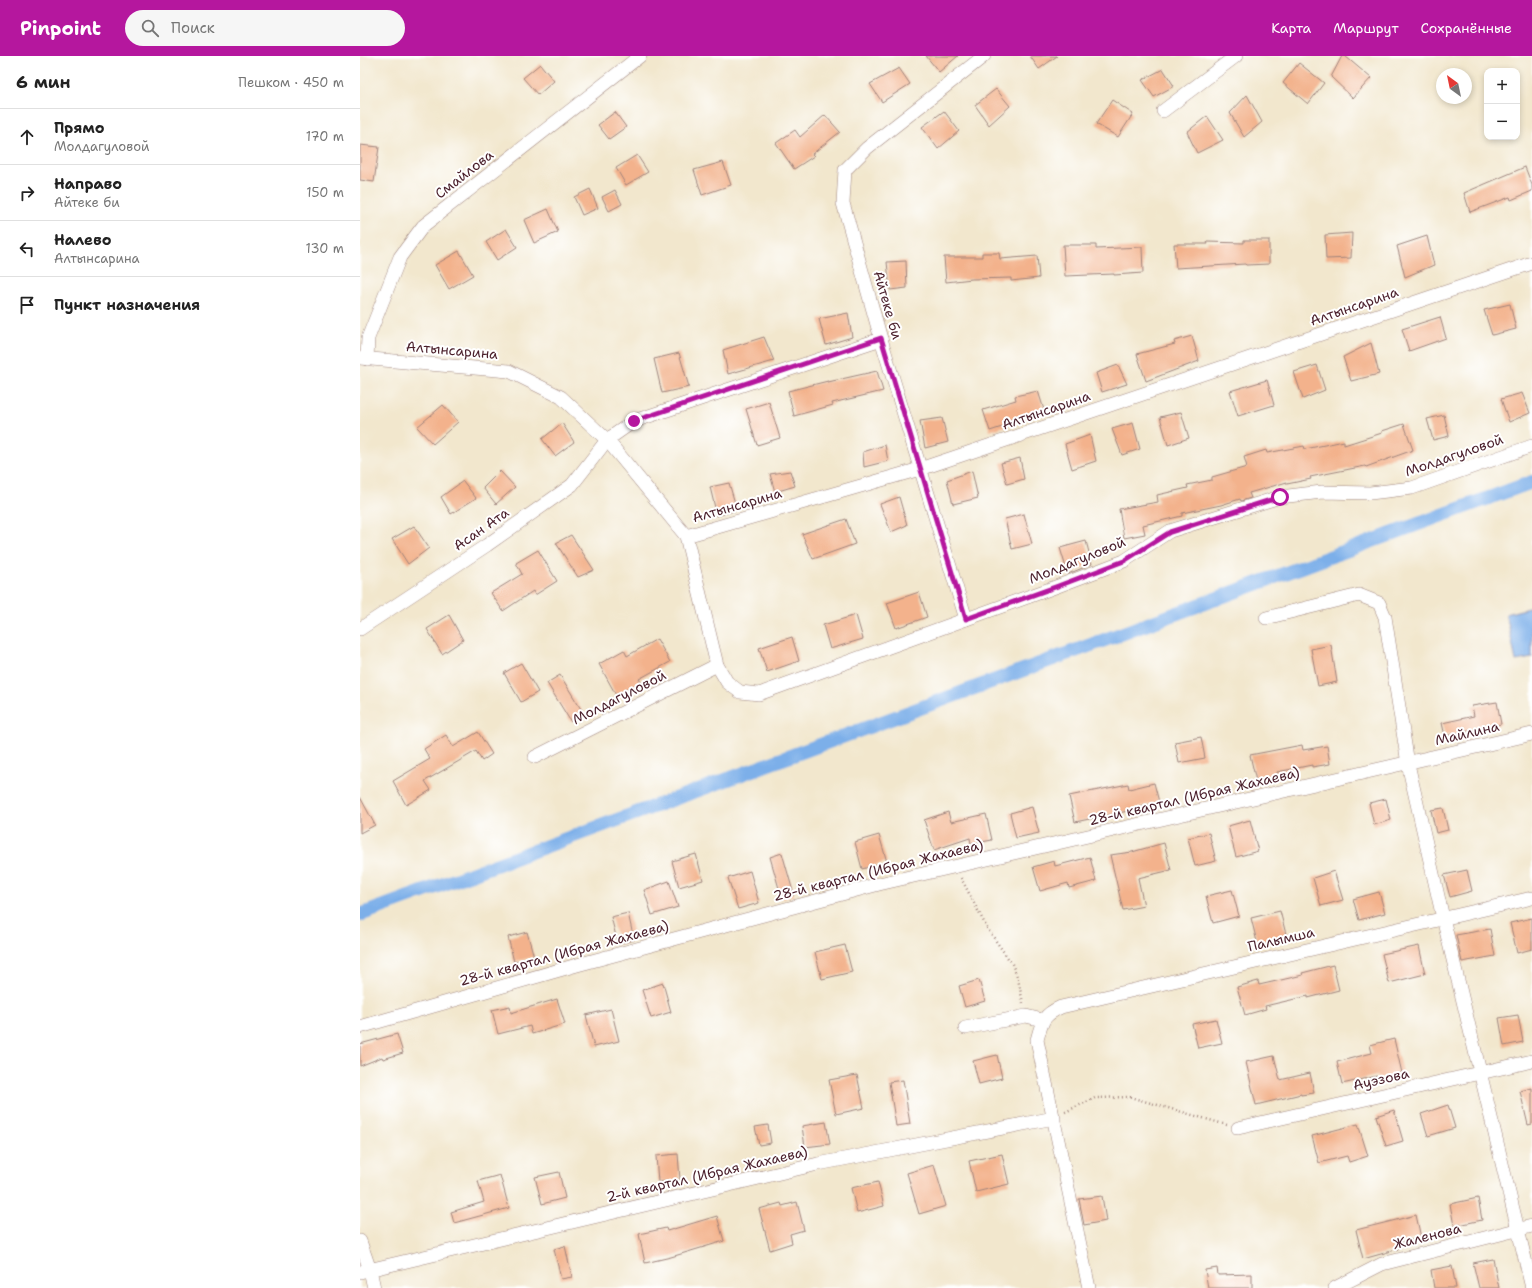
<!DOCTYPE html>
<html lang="ru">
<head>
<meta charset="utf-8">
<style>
  :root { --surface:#fff; --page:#f6f6f6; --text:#222; --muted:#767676; --line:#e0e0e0; --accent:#b5179e }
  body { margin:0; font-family:"Shantell Sans",sans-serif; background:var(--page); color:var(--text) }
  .controls { position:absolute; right:12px; top:12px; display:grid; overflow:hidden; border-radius:8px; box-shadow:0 2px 6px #0003 }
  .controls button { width:36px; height:36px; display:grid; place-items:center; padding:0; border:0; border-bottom:1px solid var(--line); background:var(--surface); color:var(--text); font:20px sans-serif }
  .compass { position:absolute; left:1076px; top:12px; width:36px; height:36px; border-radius:50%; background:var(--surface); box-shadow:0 2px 6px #0003; rotate:327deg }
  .stop { position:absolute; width:12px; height:12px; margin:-9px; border:3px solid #b5179e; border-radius:50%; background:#fff }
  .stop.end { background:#b5179e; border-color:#fff; box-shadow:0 1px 4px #0008 }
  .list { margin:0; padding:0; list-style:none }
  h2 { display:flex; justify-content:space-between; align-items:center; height:52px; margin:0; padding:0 16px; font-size:17px }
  h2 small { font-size:13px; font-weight:400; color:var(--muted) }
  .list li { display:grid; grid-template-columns:26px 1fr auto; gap:12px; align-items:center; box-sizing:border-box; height:56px; padding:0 16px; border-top:1px solid var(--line) }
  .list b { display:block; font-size:15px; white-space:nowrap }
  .list p { margin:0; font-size:13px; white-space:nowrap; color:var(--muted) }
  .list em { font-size:13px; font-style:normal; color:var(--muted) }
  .icon { flex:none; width:22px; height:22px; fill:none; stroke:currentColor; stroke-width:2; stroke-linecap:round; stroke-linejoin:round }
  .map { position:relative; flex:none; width:1172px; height:1232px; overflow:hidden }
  header { display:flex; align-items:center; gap:24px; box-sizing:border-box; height:56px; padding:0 20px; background:var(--accent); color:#fff }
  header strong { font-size:19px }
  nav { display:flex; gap:22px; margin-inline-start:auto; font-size:14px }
  .search { width:280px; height:36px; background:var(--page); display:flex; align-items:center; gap:10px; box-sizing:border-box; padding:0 14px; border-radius:22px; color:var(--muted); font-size:15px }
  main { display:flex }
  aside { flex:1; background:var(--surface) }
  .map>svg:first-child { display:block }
</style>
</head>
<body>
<header>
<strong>Pinpoint</strong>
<div class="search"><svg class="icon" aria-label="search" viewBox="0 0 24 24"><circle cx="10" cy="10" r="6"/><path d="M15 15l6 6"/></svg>Поиск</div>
<nav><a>Карта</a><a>Маршрут</a><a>Сохранённые</a></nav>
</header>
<main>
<aside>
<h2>6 мин<small>Пешком · 450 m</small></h2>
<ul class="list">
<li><svg class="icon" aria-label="ahead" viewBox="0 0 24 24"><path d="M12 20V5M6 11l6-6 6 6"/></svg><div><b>Прямо</b><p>Молдагуловой</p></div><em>170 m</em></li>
<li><svg class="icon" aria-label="right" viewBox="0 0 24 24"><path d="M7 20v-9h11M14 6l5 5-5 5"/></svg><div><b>Направо</b><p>Айтеке би</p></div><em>150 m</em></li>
<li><svg class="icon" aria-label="left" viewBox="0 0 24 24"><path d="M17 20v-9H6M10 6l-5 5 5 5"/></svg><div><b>Налево</b><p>Алтынсарина</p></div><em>130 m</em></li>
<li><svg class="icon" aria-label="arrive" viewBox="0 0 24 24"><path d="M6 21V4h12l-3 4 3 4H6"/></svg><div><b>Пункт назначения</b></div></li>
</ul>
</aside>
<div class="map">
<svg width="1172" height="1232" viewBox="0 0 1172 1232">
  <rect width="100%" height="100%" fill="#fff"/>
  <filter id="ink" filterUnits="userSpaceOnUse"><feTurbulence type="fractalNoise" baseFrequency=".025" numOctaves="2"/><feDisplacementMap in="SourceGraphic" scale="8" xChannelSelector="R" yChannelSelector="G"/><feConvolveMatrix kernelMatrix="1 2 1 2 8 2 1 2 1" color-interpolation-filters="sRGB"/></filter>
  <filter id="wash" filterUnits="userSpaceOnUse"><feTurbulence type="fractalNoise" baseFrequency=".012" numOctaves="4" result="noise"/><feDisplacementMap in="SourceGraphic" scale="16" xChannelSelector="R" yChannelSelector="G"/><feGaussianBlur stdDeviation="0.9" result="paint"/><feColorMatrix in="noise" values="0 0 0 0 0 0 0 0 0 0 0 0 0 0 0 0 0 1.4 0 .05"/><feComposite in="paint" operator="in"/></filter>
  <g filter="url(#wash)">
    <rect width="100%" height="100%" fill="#f2e7cd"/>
    <path fill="#7cafe9" stroke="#63678a" d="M 1172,551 L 1172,602 L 1156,605 L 1146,558 Z"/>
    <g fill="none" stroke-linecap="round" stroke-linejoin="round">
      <path stroke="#7cafe9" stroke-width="14" d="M 0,859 L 1172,426"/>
    </g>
    <g id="blocks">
      <g fill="#f3b28c">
        <path d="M 566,0 L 598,0 L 579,16 Z"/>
        <path d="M 670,0 L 697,0 L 679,13 Z"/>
        <path d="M 982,0 L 985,0 L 1011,22 L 993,42 L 971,21 Z"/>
        <path d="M 939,7 L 964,27 L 948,48 L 923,27 Z"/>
        <path d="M 180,8 L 194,25 L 178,39 L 163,22 Z"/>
        <path d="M 539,12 L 550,28 L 522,46 L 510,28 Z"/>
        <path d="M 803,13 L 814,30 L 794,41 L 782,24 Z"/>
        <path d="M 636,33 L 650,50 L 629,69 L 615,49 Z"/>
        <path d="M 887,39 L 902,66 L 884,81 L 870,57 Z"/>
        <path d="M 752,44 L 773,58 L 758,81 L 736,68 Z"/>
        <path d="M 584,55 L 599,75 L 578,93 L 562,71 Z"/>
        <path d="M 255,56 L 266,71 L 249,83 L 238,69 Z"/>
        <path d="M 465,59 L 480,76 L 452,98 L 454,100 L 434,113 L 416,87 L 435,74 L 440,81 Z"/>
        <path d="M 847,60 L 863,84 L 837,97 L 827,76 Z"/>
        <path d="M 0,89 L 19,91 L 14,126 L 0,124 Z"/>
        <path d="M 277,99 L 288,116 L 266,129 L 256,112 Z"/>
        <path d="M 363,106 L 371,129 L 342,139 L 334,114 Z"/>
        <path d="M 1165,111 L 1172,129 L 1172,135 L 1151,144 L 1150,141 L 1110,156 L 1104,137 Z"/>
        <path d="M 230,133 L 238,152 L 222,159 L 214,141 Z"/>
        <path d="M 255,134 L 262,148 L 249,155 L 242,141 Z"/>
        <path d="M 188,153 L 198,176 L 174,187 L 164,164 Z"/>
        <path d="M 146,173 L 157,191 L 137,204 L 126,186 Z"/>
        <path d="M 992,177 L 991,202 L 966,203 L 965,179 Z"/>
        <path d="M 1067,180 L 1074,209 L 1045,221 L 1037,190 Z"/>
        <path d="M 884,184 L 909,184 L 909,208 L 886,209 L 885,208 L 816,212 L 814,188 L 848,188 L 847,186 L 884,187 Z"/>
        <path d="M 703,189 L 736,189 L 736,193 L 782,191 L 783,217 L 754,219 L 754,218 L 705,220 Z"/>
        <path d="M 99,195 L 113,219 L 89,233 L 75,209 Z"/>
        <path d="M 622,197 L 639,197 L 640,203 L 677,200 L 679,222 L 651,225 L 651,222 L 612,223 L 586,226 L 584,201 L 622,201 Z"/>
        <path d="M 546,205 L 547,232 L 530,234 L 527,206 Z"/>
        <path d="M 1150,248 L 1156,273 L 1132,279 L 1124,254 Z"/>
        <path d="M 488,257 L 492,281 L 466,289 L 459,263 Z"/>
        <path d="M 1080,261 L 1086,282 L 1049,295 L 1042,273 Z"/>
        <path d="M 832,280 L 839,305 L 786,325 L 777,298 L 815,288 L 814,285 Z"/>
        <path d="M 404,281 L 414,305 L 368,318 L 363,294 Z"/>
        <path d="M 1011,287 L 1019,318 L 991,325 L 983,301 Z"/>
        <path d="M 319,297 L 329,331 L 302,337 L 294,303 Z"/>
        <path d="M 758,309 L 767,328 L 742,336 L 736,317 Z"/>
        <path d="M 957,309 L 965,334 L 943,343 L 934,316 Z"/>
        <path d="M 517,315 L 523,335 L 472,347 L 473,349 L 434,360 L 428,335 L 468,325 L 468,326 Z"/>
        <path d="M 907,324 L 914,349 L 878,360 L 870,335 Z"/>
        <path d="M 678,335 L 685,357 L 644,365 L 645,370 L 630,375 L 623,354 L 656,344 L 655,340 Z"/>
        <path d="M 1162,337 L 1170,357 L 1149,366 L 1141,343 Z"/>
        <path d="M 409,346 L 420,382 L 397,389 L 386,353 Z"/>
        <path d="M 83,349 L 98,366 L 73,388 L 57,371 Z"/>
        <path d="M 821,356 L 829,382 L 808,389 L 800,361 Z"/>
        <path d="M 1084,359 L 1089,380 L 1073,384 L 1067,363 Z"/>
        <path d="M 582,362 L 588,386 L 565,392 L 560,365 Z"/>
        <path d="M 202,367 L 214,386 L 195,400 L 182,383 Z"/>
        <path d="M 773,367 L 780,393 L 762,399 L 752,373 Z"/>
        <path d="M 1044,368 L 1053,394 L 1006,411 L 1005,410 L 950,421 L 951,423 L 927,428 L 927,426 L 889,437 L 891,442 L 881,445 L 880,443 L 861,449 L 822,457 L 822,460 L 783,469 L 785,478 L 764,482 L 759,453 L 798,446 L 797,439 L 828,432 L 827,429 L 852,424 L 852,421 L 887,411 L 884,401 L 906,394 L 907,397 L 944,390 L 945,393 L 984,385 L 984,389 L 1022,377 L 1022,375 Z"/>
        <path d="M 730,379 L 736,405 L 712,413 L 705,388 Z"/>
        <path d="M 525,389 L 528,405 L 504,411 L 503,396 Z"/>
        <path d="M 660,402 L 664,423 L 647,428 L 641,407 Z"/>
        <path d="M 140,415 L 155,431 L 136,448 L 123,432 Z"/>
        <path d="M 430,415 L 435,430 L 415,436 L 410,418 Z"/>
        <path d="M 612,415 L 618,442 L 593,448 L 587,424 Z"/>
        <path d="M 103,425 L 116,442 L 91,458 L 81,441 Z"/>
        <path d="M 369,427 L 377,454 L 357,460 L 350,431 Z"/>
        <path d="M 539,441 L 547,469 L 531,476 L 520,448 Z"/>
        <path d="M 664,458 L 672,488 L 652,493 L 645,463 Z"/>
        <path d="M 486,463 L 495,488 L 453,503 L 442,478 Z"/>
        <path d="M 54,470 L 69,492 L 48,508 L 32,483 Z"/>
        <path d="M 211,479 L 234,514 L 218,521 L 196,487 Z"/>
        <path d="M 726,485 L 732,508 L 708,518 L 700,492 Z"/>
        <path d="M 178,494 L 197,525 L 175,539 L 173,535 L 143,555 L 131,537 L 162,518 L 156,507 Z"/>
        <path d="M 559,536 L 567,561 L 536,572 L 527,547 Z"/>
        <path d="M 89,559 L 103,584 L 82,598 L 67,573 Z"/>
        <path d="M 496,559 L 503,583 L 470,593 L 463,569 Z"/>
        <path d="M 432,581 L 439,605 L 407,616 L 399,592 Z"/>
        <path d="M 297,583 L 310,606 L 279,623 L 281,626 L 256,639 L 239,608 L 264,594 L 267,600 Z"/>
        <path d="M 971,589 L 977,626 L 958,630 L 951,593 Z"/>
        <path d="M 161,607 L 178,636 L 161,646 L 144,617 Z"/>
        <path d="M 200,619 L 224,658 L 211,666 L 187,627 Z"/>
        <path d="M 1137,646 L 1141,668 L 1085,680 L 1082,667 L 1114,660 L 1112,650 Z"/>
        <path d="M 118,676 L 132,698 L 122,705 L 116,695 L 65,725 L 71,734 L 46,749 L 33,725 L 70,703 L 64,693 L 86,679 L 93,691 Z"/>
        <path d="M 841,681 L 845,702 L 819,707 L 815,686 Z"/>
        <path d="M 942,689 L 943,694 L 967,690 L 970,708 L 952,711 L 952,709 L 917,716 L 918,720 L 896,725 L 890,699 Z"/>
        <path d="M 794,727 L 799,746 L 773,753 L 773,754 L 715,766 L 709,740 L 768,728 L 769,733 Z"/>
        <path d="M 0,741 L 15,769 L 0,777 Z"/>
        <path d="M 1026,743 L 1031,764 L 1014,769 L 1009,747 Z"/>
        <path d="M 672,751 L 679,777 L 656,782 L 650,757 Z"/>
        <path d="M 1083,752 L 1088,774 L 1076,777 L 1071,754 Z"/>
        <path d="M 588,756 L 591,766 L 626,758 L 632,784 L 611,788 L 610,782 L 574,794 L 564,764 Z"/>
        <path d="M 890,764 L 898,795 L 876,801 L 868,770 Z"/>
        <path d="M 849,777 L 856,805 L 835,810 L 828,782 Z"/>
        <path d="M 519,779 L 527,806 L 502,813 L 495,786 Z"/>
        <path d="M 804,787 L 811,814 L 778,822 L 784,850 L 763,854 L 750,799 L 772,796 Z"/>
        <path d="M 422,797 L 434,839 L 422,843 L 410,801 Z"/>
        <path d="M 336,798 L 343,824 L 319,831 L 312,805 Z"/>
        <path d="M 730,801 L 736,825 L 709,832 L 708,827 L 680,835 L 673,811 L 694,805 L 695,810 Z"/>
        <path d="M 1107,814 L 1112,835 L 1090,841 L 1084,819 Z"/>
        <path d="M 390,815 L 399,847 L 378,853 L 368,822 Z"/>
        <path d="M 974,815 L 983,844 L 961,850 L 953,822 Z"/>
        <path d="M 309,825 L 318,851 L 292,859 L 284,834 Z"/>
        <path d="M 872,834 L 879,860 L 853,867 L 846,840 Z"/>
        <path d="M 1019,836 L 1025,857 L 999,864 L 993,843 Z"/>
        <path d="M 920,855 L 927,882 L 898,890 L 891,862 Z"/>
        <path d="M 268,857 L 274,884 L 258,888 L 251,861 Z"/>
        <path d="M 1172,862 L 1172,893 L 1157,897 L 1150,867 Z"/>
        <path d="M 1130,873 L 1135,900 L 1102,906 L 1096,879 Z"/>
        <path d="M 167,876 L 174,901 L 154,906 L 148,881 Z"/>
        <path d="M 485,889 L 492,916 L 462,923 L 455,896 Z"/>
        <path d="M 1059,890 L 1065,918 L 1029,927 L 1022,898 Z"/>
        <path d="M 973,909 L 979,934 L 948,942 L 948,940 L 905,950 L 906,953 L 885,959 L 877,931 L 898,925 L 899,929 L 943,919 L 942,917 Z"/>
        <path d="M 619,924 L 625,945 L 605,951 L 599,930 Z"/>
        <path d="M 303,927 L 311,956 L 291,962 L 282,934 Z"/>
        <path d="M 197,943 L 205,968 L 172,978 L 170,970 L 138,978 L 132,954 L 150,950 L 151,957 Z"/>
        <path d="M 251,953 L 259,985 L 234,991 L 226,959 Z"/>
        <path d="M 1158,959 L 1163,986 L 1144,990 L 1139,962 Z"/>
        <path d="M 856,963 L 862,987 L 838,992 L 832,968 Z"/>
        <path d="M 37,978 L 43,997 L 23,1003 L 22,1001 L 0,1010 L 0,988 Z"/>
        <path d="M 1034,983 L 1042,1017 L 1018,1023 L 1017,1020 L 982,1028 L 977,1006 L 1012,997 L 1010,989 Z"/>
        <path d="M 637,999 L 642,1022 L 619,1028 L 613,1005 Z"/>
        <path d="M 914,1000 L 920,1024 L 950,1017 L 954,1037 L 941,1039 L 941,1038 L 896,1049 L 886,1006 Z"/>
        <path d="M 497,1019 L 504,1052 L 476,1058 L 469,1024 Z"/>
        <path d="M 543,1024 L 550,1068 L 536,1070 L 529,1026 Z"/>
        <path d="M 1172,1032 L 1172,1068 L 1168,1069 L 1160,1035 Z"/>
        <path d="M 1088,1049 L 1095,1072 L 1068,1080 L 1061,1058 Z"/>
        <path d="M 1034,1054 L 1043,1085 L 1026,1090 L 1016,1060 Z"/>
        <path d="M 466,1066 L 470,1088 L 445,1091 L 442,1070 Z"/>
        <path d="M 998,1068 L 1008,1100 L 989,1106 L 987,1100 L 959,1107 L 952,1080 Z"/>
        <path d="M 408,1069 L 411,1087 L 399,1089 L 395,1071 Z"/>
        <path d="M 318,1098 L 320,1124 L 298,1126 L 296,1100 Z"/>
        <path d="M 642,1098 L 649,1128 L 616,1136 L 609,1105 Z"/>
        <path d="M 574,1109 L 586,1150 L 559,1158 L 547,1117 Z"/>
        <path d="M 199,1116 L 205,1142 L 182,1148 L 175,1121 Z"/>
        <path d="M 140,1119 L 149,1152 L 94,1167 L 91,1156 L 124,1146 L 118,1125 Z"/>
        <path d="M 518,1126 L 524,1150 L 497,1157 L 491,1132 Z"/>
        <path d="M 742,1140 L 746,1165 L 724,1169 L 719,1143 Z"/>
        <path d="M 1118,1142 L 1122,1164 L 1094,1170 L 1090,1148 Z"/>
        <path d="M 437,1146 L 444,1174 L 430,1178 L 432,1187 L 410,1194 L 399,1153 L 421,1147 L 422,1150 Z"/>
        <path d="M 1056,1159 L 1061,1182 L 1037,1187 L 1039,1193 L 1003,1203 L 996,1174 Z"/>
        <path d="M 357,1160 L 364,1185 L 311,1201 L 285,1207 L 279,1178 L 306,1172 L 307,1175 Z"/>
        <path d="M 205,1190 L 212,1221 L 201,1223 L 194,1193 Z"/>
        <path d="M 1133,1203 L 1139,1232 L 1119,1232 L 1113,1207 Z"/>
        <path d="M 1092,1210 L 1096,1232 L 1074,1232 L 1071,1214 Z"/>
        <path d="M 857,1212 L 858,1219 L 892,1218 L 892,1232 L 848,1232 L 845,1214 Z"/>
      </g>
    </g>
  </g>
  <g filter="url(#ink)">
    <use href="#blocks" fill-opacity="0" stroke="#9e837c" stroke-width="1"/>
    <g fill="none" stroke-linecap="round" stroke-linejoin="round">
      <g stroke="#9e837c" stroke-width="14">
        <g id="minor">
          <path d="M 803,55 L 876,0"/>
          <path d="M 0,302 L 149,315 L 201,341 L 247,384 L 326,480 L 357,609 L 367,626 L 380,636 L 399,638 L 698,530 L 764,505 L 810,475 L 920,441 L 962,436 L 1010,437 L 1052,432 L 1172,390"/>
          <path d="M 7,303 L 8,282 L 40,201 L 63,170 L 280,0"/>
          <path d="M 326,480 L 560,413 L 1172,207"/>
          <path d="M 906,562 L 999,539 L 1019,547 L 1025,561 L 1048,708 L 1083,862 L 1172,1232"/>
          <path d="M 606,563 L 521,283 L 483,147 L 485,114 L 507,92 L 624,0"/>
          <path d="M 0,573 L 127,489 L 212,429 L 247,384 L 274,365 L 521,283"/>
          <path d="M 175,701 L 357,609"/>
          <path d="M 0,971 L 217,909 L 519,828 L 1172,678"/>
          <path d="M 605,972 L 666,960 L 682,964"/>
          <path d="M 878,1072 L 1172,1005"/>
          <path d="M 0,1185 L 10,1214 L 14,1232"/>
          <path d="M 0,1216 L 458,1108 L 694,1062"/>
          <path d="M 729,1232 L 677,984 C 682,965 683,959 701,951 L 1172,842"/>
          <path d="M 975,1232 L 1022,1208 L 1172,1170"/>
        </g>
      </g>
      <g stroke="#9e837c" stroke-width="2.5" stroke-dasharray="1 3" stroke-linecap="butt">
        <path d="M 601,822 L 627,872 L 652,908 L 658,923 L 663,947"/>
        <path d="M 705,1056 L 735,1042 L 770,1041 L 867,1069"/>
      </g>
      <use href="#minor" stroke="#fff" stroke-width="13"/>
    </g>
  </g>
  <g fill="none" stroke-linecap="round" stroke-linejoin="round" filter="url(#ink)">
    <path stroke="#b5179e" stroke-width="5" d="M 274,365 L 521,282 L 606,563 L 698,530 L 764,505 L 810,476 L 920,441"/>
  </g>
  <g text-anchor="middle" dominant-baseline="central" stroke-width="4" stroke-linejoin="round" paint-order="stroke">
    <g font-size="14" fill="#4a1f2b" stroke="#fff">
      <text transform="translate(104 118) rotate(-38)">Смайлова</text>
      <text transform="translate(528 249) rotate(74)">Айтеке би</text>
      <text transform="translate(994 250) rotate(-19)">Алтынсарина</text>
      <text transform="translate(92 294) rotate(5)">Алтынсарина</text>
      <text transform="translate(686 354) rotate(-19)">Алтынсарина</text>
      <text transform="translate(1094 399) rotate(-19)">Молдагуловой</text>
      <text transform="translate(377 449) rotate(-16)">Алтынсарина</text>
      <text transform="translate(121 473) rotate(-35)">Асан Ата</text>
      <text transform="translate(717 504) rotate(-22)">Молдагуловой</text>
      <text transform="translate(259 641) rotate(-27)">Молдагуловой</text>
      <text transform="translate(1107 677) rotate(-13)">Майлина</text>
      <text transform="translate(834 740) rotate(-13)">28-й квартал (Ибрая Жахаева)</text>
      <text transform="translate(518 814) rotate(-14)">28-й квартал (Ибрая Жахаева)</text>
      <text transform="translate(921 883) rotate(-13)">Палымша</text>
      <text transform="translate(204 897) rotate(-15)">28-й квартал (Ибрая Жахаева)</text>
      <text transform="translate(1021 1023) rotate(-13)">Ауэзова</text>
      <text transform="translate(347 1118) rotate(-13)">2-й квартал (Ибрая Жахаева)</text>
      <text transform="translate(1067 1180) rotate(-14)">Жаленова</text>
    </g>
  </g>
</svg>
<div class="controls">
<button>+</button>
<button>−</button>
</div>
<svg class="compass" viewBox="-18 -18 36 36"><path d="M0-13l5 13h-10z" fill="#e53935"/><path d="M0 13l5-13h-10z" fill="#767676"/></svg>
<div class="stop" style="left:920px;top:441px"></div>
<div class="stop end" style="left:274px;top:365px"></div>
</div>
</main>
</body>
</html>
